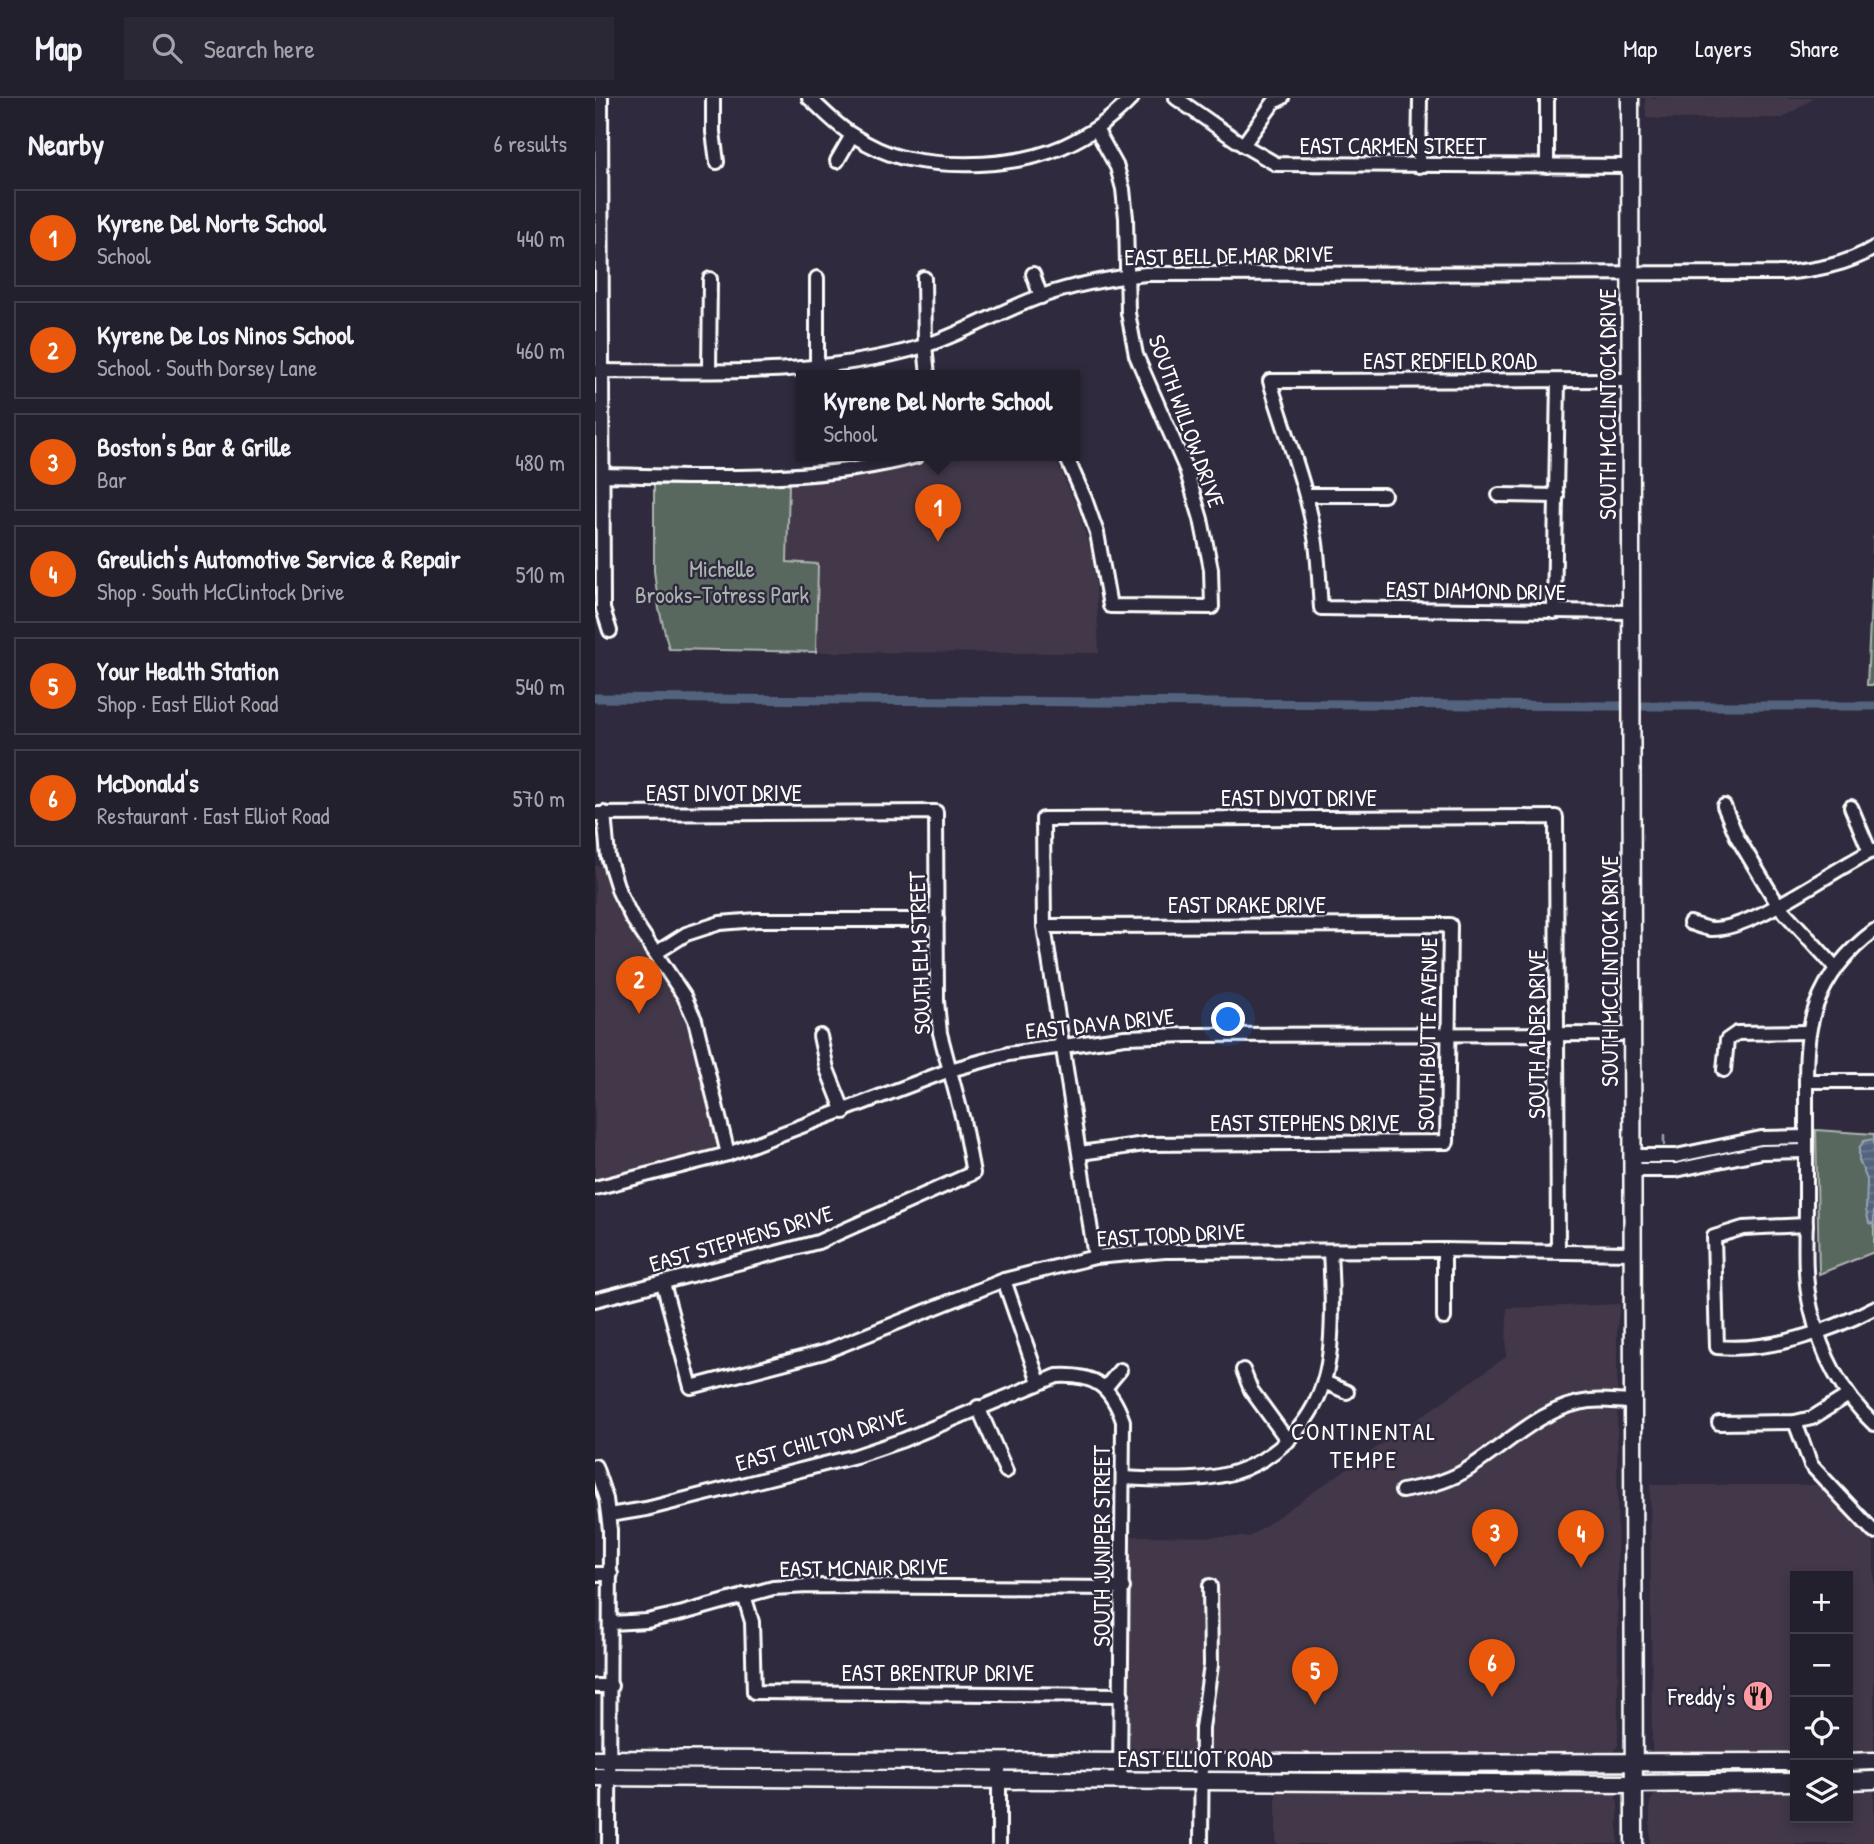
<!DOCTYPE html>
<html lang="en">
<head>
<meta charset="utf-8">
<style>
  :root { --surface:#23202e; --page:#2b2836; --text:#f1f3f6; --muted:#a3a3aa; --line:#403e4a; --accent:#ea580c }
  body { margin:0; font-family:"Patrick Hand",sans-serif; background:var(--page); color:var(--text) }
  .controls { position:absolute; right:21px; bottom:21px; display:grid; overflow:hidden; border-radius:0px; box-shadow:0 4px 10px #0003 }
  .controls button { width:63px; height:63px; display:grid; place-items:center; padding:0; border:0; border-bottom:2px solid var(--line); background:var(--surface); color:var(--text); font:35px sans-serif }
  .you { position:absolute; left:634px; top:922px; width:24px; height:24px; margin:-18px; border:5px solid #fff; border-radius:50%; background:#1a73e8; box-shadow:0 0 0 10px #1a73e833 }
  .badge { display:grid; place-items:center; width:46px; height:46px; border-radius:50%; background:var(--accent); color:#fff; font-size:23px; font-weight:700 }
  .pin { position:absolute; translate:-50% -58px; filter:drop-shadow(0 2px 4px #0008) }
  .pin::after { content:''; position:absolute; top:37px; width:24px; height:21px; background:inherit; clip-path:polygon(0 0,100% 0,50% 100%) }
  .popup { position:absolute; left:201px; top:272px; width:284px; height:91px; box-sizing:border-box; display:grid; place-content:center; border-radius:0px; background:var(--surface); filter:drop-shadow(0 2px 5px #0005); font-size:23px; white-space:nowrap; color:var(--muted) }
  .popup b { font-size:26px; color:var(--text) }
  .popup::after { content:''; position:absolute; left:50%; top:100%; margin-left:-14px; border:14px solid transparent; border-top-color:var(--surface) }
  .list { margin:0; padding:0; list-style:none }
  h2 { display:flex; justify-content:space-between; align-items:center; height:91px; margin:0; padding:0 28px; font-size:30px }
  h2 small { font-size:23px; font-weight:400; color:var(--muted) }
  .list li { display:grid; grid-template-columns:46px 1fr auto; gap:21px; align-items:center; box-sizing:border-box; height:98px; margin:0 14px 14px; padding:0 14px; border:2px solid var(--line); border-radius:0px }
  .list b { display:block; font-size:26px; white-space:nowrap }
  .list p { margin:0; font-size:23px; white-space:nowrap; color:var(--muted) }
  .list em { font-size:23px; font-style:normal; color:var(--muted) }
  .icon { flex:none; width:38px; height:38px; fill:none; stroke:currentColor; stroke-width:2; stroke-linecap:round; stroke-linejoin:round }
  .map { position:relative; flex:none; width:1279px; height:1746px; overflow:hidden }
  header { display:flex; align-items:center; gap:42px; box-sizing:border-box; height:98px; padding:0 35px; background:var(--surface); border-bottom:2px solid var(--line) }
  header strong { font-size:33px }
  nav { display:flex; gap:38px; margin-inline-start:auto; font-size:24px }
  .search { width:490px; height:63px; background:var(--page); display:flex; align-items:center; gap:18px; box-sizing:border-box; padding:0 24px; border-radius:0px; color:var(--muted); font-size:26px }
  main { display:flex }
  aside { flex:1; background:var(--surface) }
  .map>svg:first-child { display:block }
</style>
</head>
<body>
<header>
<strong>Map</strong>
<div class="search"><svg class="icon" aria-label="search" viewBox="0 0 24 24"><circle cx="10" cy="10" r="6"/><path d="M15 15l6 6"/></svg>Search here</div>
<nav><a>Map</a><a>Layers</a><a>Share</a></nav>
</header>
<main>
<aside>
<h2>Nearby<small>6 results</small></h2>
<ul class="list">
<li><span class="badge">1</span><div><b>Kyrene Del Norte School</b><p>School</p></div><em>440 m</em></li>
<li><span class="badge">2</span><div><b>Kyrene De Los Ninos School</b><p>School · South Dorsey Lane</p></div><em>460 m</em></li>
<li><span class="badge">3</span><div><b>Boston's Bar &amp; Grille</b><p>Bar</p></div><em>480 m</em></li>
<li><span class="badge">4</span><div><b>Greulich's Automotive Service &amp; Repair</b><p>Shop · South McClintock Drive</p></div><em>510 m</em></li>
<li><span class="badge">5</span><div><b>Your Health Station</b><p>Shop · East Elliot Road</p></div><em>540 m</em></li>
<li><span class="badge">6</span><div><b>McDonald's</b><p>Restaurant · East Elliot Road</p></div><em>570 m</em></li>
</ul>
</aside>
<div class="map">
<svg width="1279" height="1746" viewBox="0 0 1279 1746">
  <defs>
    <pattern id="water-rules" width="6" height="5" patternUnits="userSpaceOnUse" patternTransform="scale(1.75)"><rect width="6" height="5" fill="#53647e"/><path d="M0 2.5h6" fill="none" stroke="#6d7b91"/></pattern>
  </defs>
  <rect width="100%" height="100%" fill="#2f2a3d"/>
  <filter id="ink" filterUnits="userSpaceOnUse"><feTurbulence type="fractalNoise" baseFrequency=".0143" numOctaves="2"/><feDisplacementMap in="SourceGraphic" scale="14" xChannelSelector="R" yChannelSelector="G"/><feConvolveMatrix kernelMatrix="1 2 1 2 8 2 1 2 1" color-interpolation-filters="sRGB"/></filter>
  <g filter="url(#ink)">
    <g fill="#423848">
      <path d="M 1050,0 L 1219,0 L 1188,20 L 1068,21 L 1051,20 Z"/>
      <path d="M 354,358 L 459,358 L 483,411 L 496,455 L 501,487 L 504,555 L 221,554 L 223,466 L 192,465 L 194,386 L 290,375 Z"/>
      <path d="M 0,768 L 7,768 L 21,806 L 34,829 L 82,905 L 92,928 L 121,1041 L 121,1047 L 117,1052 L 0,1082 Z"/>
      <path d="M 1025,1206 L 1022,1233 L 1023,1647 L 1017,1658 L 535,1656 L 534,1438 L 654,1439 L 911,1259 L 912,1210 Z"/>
      <path d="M 1055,1387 L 1226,1387 L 1275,1439 L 1279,1447 L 1279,1656 L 1253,1656 L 1253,1478 L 1200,1478 L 1200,1657 L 1060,1657 L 1057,1653 Z"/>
      <path d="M 1279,1689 L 1279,1746 L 1055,1746 L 1055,1704 L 1061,1694 L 1200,1691 L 1200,1720 L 1253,1720 L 1253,1690 Z"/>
      <path d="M 681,1690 L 750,1695 L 784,1695 L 808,1691 L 1012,1693 L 1020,1697 L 1023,1705 L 1023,1746 L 681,1746 Z"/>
    </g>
    <g fill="#58685f" stroke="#acb4af" stroke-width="2">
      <path d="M 194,386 L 192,464 L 223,466 L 221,554 L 74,551 L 64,511 L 59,473 L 59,387 Z"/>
      <path d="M 1279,438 L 1279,587 L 1272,587 Z"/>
      <path d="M 1221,1032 L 1279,1036 L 1279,1154 L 1224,1176 Z"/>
    </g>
    <path fill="url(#water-rules)" stroke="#98a2b2" stroke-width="2" d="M 1279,1041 L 1279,1126 L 1274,1125 L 1271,1112 L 1272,1082 L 1264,1062 L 1264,1050 L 1269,1043 Z"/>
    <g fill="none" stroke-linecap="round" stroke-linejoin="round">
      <path stroke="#98a2b2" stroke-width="2.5" d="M 1069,1038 L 1069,1047"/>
      <path stroke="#53647e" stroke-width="9" d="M 0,600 L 1018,608 L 1279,608"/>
      <g stroke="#fff" stroke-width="18">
        <g id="minor">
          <path d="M 6,0 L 8,511 L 15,533"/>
          <path d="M 118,0 L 118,34 L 122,64"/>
          <path d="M 214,0 C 228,12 243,29 259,38 C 273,47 292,56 308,60 C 357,70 421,69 467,49 C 494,37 517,21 537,0"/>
          <path d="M 581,0 L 648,47 L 681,66 L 1035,68"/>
          <path d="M 952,0 L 952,68"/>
          <path d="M 648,47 L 679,4 L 687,0"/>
          <path d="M 242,63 L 257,37"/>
          <path d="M 824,68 L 825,0"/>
          <path d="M 438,176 L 446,199"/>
          <path d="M 222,180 L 222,270"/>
          <path d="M 329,180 L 330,247 L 333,278"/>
          <path d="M 0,273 C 110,273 222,280 329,248 C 369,235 407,212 447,198 C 481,186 516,180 551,176 L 1188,175 C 1220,172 1251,167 1279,150"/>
          <path d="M 114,273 L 115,181"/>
          <path d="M 1035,282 L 675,283 C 690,335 711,385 720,439 C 724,462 724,487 726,510 L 1035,514"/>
          <path d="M 471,358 L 490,401 L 502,435 L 515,508 L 617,509 L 616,471 L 606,421 L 591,371 L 541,257 L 533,215 L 531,120 L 528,91 L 522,69 L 501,31"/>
          <path d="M 8,377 C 113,379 220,386 322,358"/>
          <path d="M 711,397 L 789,397"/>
          <path d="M 904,397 L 962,398"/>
          <path d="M 959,514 L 963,283"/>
          <path d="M 1129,708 L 1142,739 L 1183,807 L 1241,870"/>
          <path d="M 1256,709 L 1275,754"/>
          <path d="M 9,715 L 13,759 L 24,794 L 37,820 L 89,898 L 100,922 L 133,1056"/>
          <path d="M 0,716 L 341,714 L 342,903 L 345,935 L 368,1022 L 378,1075 L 223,1144 L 0,1202"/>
          <path d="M 1095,825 C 1102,827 1109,830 1116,831 C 1159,832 1237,771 1279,752"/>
          <path d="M 449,828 L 855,827 L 852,1044 L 550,1046 L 485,1055"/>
          <path d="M 1279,833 C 1252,853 1233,876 1221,908 C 1210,938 1211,971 1211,1003 C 1211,1037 1211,1070 1211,1104 C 1211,1139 1208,1177 1216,1211 C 1226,1255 1246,1295 1279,1326"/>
          <path d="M 61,855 L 91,836 L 125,825 L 162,822 L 342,822"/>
          <path d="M 225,938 L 232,971 L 249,1014"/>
          <path d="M 1129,972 L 1132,942 L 1142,935 L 1213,934"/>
          <path d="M 1211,983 L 1279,983"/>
          <path d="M 1037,1058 L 1081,1058 L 1166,1040 L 1211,1039"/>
          <path d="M 1037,1072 L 1081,1072 L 1166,1054 L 1211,1053"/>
          <path d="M 0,1090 L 133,1056 L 355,972 L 413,956 L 530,939 L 593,937 L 1037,936"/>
          <path d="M 1211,1127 L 1148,1130 L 1119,1139 L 1122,1249 C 1173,1254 1234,1234 1279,1210"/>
          <path d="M 849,1152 L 849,1220"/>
          <path d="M 500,1159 L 449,828 L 448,721 L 961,719 L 963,1153"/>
          <path d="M 409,1182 L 444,1284"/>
          <path d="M 68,1185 L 96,1289 L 229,1254 L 409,1182 L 500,1159 L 570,1153 L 849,1152 L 1038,1155"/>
          <path d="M 648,1272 L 656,1292 L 693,1343"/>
          <path d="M 729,1284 L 752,1294"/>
          <path d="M 510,1290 L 525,1272"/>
          <path d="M 383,1309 L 411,1373"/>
          <path d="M 1200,1324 L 1216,1367 L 1279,1434"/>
          <path d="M 1124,1325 L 1200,1324 L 1217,1320 L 1252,1298"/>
          <path d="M 0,1368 L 11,1401 L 15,1432 L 14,1746"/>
          <path d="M 529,1380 C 562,1382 609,1384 640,1374 C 681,1361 715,1327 728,1286 C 740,1251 737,1190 735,1153"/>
          <path d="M 807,1393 C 828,1389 849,1385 868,1374 C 909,1350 946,1308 995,1303 C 1009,1301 1024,1304 1038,1304"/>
          <path d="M 14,1417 L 51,1411 L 261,1358 L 308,1342 L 462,1278 C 500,1276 516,1288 528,1323 L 525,1682"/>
          <path d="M 0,1476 L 16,1476"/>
          <path d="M 149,1497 L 157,1524 L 159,1594 L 527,1597"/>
          <path d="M 16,1525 L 52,1523 L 88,1515 L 178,1490 L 213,1488 L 528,1490"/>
          <path d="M 0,1588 L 16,1588"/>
          <path d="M 404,1746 L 404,1663"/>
          <path d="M 606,1746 L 607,1630 L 616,1567 L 615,1488"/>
        </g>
      </g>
      <g stroke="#fff" stroke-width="21">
        <g id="major">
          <path d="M 1035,0 L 1039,1746"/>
          <path d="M 0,1661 L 703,1665 L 1200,1664"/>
          <path d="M 1253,1664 L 1279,1663"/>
          <path d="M 0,1679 L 1039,1686 L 1200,1684"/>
          <path d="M 1253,1683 L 1279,1682"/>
        </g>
      </g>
      <use href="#minor" stroke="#2f2a3d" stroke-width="12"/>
      <use href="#major" stroke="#2f2a3d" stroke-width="16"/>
    </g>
  </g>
  <defs>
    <g id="restaurant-disc" transform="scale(1.575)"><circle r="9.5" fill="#ff9aa2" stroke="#2f2a3d"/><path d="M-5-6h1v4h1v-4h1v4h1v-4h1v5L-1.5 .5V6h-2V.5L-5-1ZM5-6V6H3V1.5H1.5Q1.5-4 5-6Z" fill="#111"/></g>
  </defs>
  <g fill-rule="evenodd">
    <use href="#restaurant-disc" x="1163" y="1598"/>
  </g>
  <g text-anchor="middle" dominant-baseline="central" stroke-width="5" stroke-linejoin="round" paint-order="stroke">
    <g font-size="23" fill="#fff" stroke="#2f2a3d">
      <text x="798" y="47">EAST CARMEN STREET</text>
      <text transform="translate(634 157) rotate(-1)">EAST BELL DE MAR DRIVE</text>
      <text x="855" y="262">EAST REDFIELD ROAD</text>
      <text transform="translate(1012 306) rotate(-90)">SOUTH MCCLINTOCK DRIVE</text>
      <text transform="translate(592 323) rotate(70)">SOUTH WILLOW DRIVE</text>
      <text transform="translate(881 492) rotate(1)">EAST DIAMOND DRIVE</text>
      <text x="129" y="694">EAST DIVOT DRIVE</text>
      <text x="704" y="699">EAST DIVOT DRIVE</text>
      <text x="652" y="806">EAST DRAKE DRIVE</text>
      <text transform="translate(324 855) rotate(-92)">SOUTH ELM STREET</text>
      <text transform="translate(1014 873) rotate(-90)">SOUTH MCCLINTOCK DRIVE</text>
      <text transform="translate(505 925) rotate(-6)">EAST DAVA DRIVE</text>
      <text transform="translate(832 936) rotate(-89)">SOUTH BUTTE AVENUE</text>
      <text transform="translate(941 936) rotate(-90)">SOUTH ALDER DRIVE</text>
      <text x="710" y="1024">EAST STEPHENS DRIVE</text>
      <text transform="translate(576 1136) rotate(-3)">EAST TODD DRIVE</text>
      <text transform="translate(146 1140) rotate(-16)">EAST STEPHENS DRIVE</text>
      <text transform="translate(226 1341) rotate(-16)">EAST CHILTON DRIVE</text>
      <text transform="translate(506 1448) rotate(-90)">SOUTH JUNIPER STREET</text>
      <text transform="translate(269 1469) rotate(-1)">EAST MCNAIR DRIVE</text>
      <text x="343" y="1574">EAST BRENTRUP DRIVE</text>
      <text x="600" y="1660">EAST ELLIOT ROAD</text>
    </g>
    <g font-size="23" fill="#acb4af" stroke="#2f2a3d">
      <text x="127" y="470">Michelle<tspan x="127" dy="26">Brooks-Totress Park</tspan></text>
    </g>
    <g font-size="23" fill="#fff" stroke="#2f2a3d" text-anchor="end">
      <text x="1140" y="1598">Freddy's</text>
    </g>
    <g font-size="24" letter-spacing="2" fill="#fff" stroke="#2f2a3d">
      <text x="769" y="1333">CONTINENTAL<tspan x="769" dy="28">TEMPE</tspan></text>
    </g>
  </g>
</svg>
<div class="controls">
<button>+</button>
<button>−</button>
<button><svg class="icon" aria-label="locate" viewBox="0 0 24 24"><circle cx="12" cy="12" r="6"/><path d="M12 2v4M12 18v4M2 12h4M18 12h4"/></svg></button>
<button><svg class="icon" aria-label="layers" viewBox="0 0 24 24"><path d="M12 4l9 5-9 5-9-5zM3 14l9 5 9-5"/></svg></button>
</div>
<div class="you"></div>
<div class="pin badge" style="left:343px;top:444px">1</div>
<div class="popup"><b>Kyrene Del Norte School</b>School</div>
<div class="pin badge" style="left:44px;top:916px">2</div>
<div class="pin badge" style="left:900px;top:1469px">3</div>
<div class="pin badge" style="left:986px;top:1470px">4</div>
<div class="pin badge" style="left:720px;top:1607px">5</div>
<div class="pin badge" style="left:897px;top:1599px">6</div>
</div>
</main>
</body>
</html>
